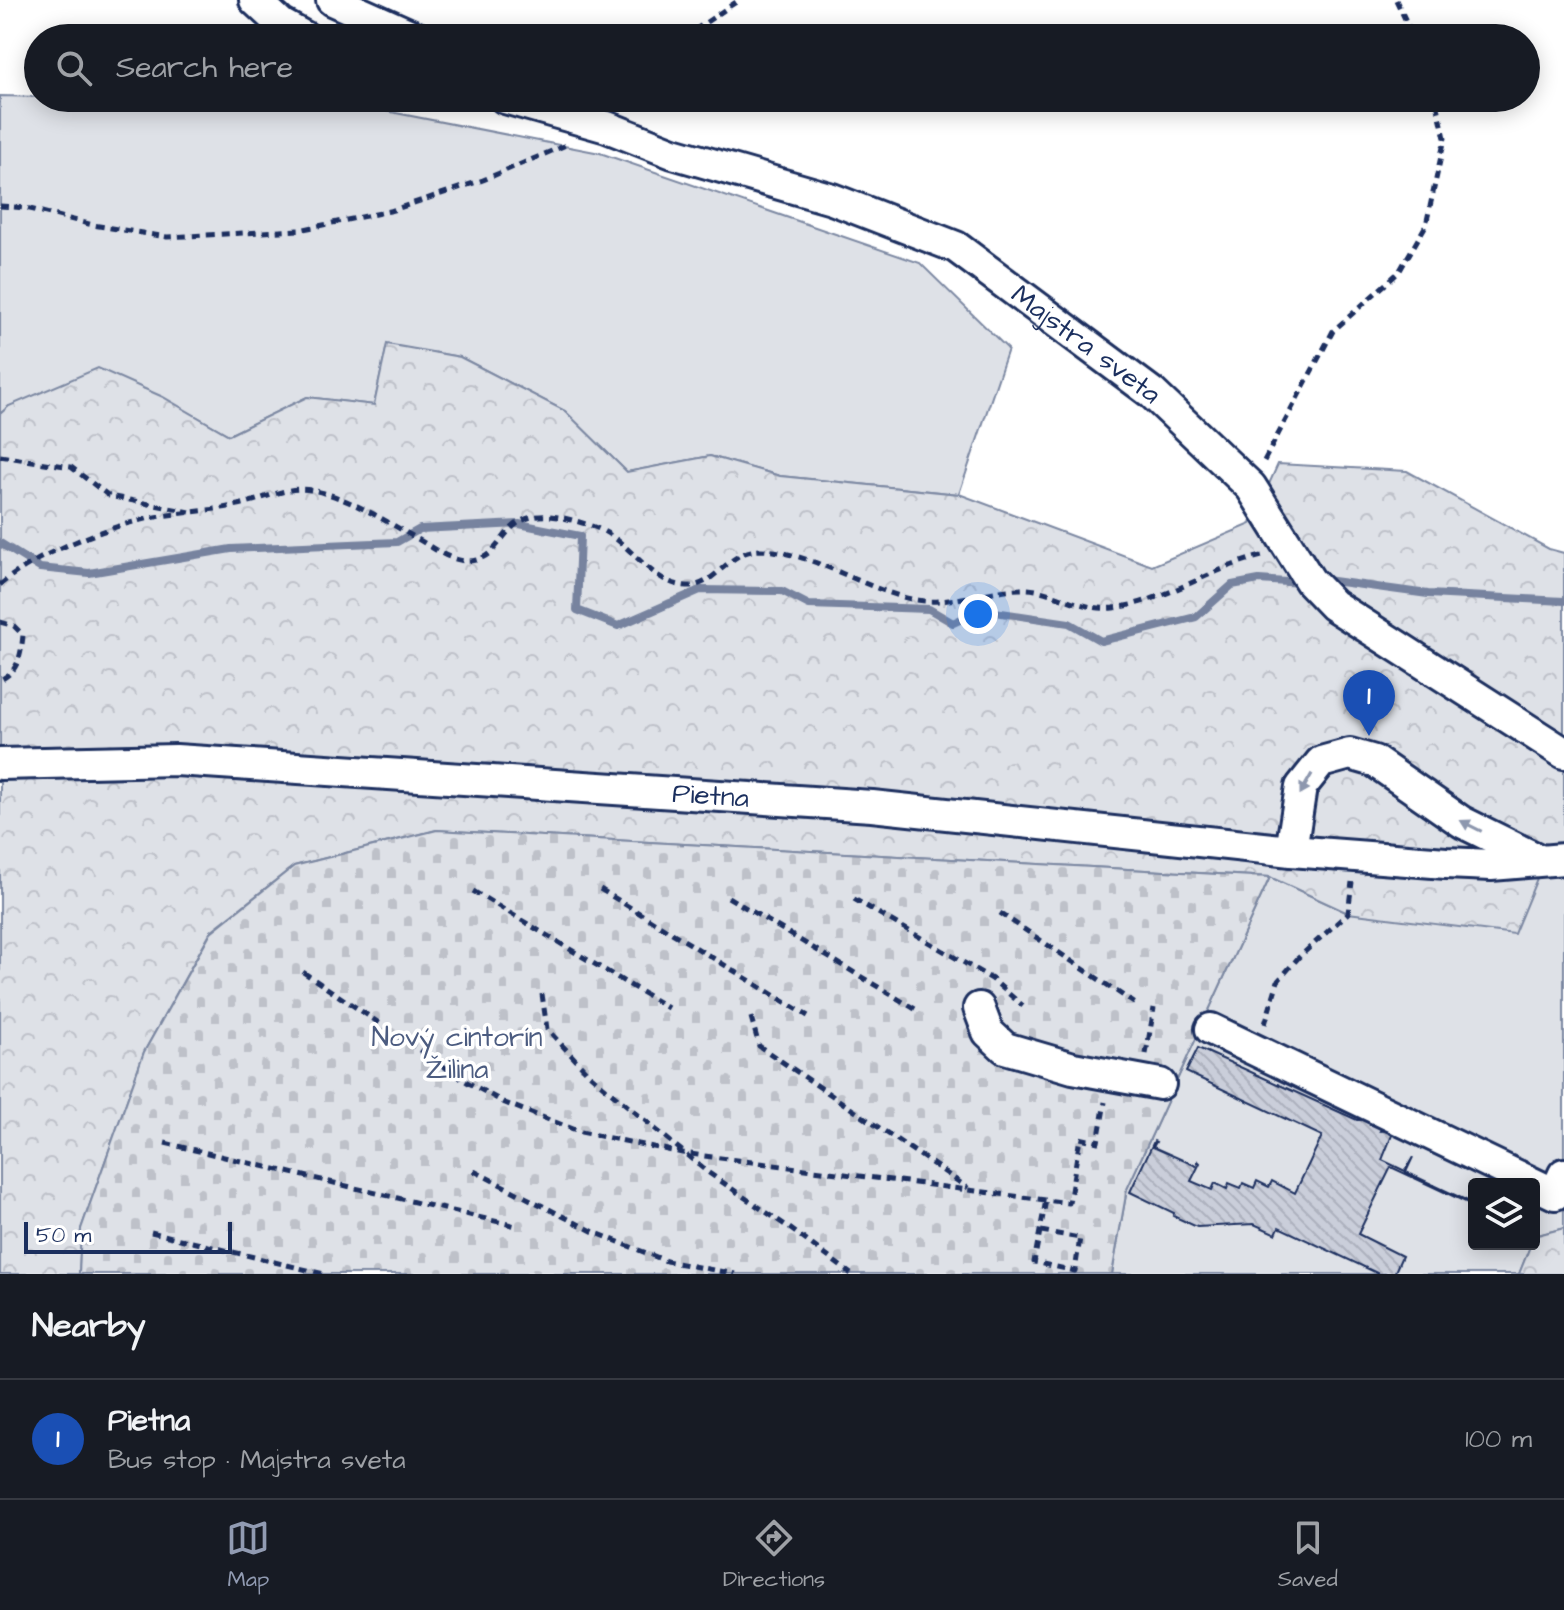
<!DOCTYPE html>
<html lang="en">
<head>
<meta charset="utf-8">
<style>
  :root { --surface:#171b24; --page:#242831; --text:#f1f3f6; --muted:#9ea1a6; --line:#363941; --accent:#919bb2 }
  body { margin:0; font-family:"Architects Daughter",sans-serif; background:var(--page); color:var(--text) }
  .controls { position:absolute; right:24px; bottom:24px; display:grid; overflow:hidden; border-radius:8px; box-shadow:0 4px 20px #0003 }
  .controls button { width:72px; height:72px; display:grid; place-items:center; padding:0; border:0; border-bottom:2px solid var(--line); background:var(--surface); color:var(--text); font:40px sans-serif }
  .scale { position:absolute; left:24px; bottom:20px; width:208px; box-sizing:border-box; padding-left:8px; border:4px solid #1b2f5e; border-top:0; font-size:22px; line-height:28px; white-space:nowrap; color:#1b2f5e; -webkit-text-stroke:6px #fff; paint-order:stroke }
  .you { position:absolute; left:978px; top:614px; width:28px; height:28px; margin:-20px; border:6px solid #fff; border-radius:50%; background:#1a73e8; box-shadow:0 0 0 12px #1a73e833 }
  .badge { display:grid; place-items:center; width:52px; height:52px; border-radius:50%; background:var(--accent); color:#fff; font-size:26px; font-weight:700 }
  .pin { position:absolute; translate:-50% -66px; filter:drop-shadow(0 2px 4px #0008) }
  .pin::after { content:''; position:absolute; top:42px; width:28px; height:24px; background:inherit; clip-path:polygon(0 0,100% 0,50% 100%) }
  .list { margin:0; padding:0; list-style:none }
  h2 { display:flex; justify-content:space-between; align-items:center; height:104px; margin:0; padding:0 32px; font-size:34px }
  h2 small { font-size:26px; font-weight:400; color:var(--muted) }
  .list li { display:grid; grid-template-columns:52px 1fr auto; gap:24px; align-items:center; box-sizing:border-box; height:120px; padding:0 32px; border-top:2px solid var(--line) }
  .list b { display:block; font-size:30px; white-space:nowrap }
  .list p { margin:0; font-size:26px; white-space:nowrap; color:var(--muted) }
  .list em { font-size:26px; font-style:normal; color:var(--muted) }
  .icon { flex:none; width:44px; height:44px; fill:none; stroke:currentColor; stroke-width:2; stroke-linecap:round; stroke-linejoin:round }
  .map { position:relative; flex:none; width:1564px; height:1274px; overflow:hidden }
  .search { position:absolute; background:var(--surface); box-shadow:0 4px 20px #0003; left:24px; right:24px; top:24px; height:88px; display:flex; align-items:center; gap:20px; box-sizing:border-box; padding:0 28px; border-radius:44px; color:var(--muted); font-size:30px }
  .sheet { height:224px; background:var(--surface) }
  nav { display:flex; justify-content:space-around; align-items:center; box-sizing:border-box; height:112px; border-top:2px solid var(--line); background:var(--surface); font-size:22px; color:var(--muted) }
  nav a { display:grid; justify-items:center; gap:4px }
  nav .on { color:var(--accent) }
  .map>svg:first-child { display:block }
</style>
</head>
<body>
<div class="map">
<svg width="1564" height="1274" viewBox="0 0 1564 1274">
  <defs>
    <pattern id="forest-crowns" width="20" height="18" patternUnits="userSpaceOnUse" patternTransform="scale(2)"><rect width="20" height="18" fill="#dee1e7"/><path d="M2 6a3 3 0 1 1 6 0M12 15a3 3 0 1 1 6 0" fill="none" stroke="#bec1c9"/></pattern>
    <pattern id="cemetery-stones" width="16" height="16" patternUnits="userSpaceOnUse" patternTransform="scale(2)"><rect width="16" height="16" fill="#dee1e7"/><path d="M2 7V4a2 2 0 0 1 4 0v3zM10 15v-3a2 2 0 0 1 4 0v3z" fill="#bec1c9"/></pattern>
    <pattern id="building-back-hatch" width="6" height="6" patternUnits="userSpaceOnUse" patternTransform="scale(2)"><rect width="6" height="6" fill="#caceda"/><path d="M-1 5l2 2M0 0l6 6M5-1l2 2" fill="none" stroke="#adb1be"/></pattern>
  </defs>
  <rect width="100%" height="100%" fill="#fff"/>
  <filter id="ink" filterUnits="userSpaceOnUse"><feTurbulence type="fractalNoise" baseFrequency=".0125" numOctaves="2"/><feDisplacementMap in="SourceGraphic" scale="16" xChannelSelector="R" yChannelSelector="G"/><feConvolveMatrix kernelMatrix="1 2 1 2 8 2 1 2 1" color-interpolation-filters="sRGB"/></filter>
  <g filter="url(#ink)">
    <g fill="#dee1e7" stroke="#7c88a2" stroke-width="2">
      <path d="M 0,96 L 350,104 L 600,153 L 920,263 L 1008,349 L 959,494 L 780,476 L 710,456 L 627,472 L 565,411 L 460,357 L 387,345 L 374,405 L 307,397 L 229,435 L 163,398 L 9,406 L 0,414 Z"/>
      <path d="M 1564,843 L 1564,1228 L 1534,1236 L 1534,1184 L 1474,1184 L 1474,1244 L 1531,1244 L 1519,1274 L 1112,1274 L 1127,1189 L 1270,877 L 1348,913 Z"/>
    </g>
    <g fill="url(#forest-crowns)" stroke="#7c88a2" stroke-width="2">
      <path d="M 387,344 L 460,357 L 565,411 L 627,472 L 710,456 L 780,476 L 959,494 L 1152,566 L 1251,524 L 1278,464 L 1407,471 L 1549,549 L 1564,553 L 1564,843 L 1549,849 L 1514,934 L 1348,913 L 1270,877 L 436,830 L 294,866 L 211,931 L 144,1052 L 81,1229 L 79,1274 L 0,1274 L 0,414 L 9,406 L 98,368 L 163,397 L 229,435 L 307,397 L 374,405 Z"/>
      <path d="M 1564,1228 L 1564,1274 L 1519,1274 L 1531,1244 L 1534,1244 L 1534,1236 Z"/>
    </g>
    <path fill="url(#cemetery-stones)" stroke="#7c88a2" stroke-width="2" d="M 437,830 L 1270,877 L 1127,1189 L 1112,1274 L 79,1274 L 81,1229 L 144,1052 L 211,932 L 294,866 Z"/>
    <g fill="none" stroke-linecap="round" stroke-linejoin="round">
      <g stroke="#77839f" stroke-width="8">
        <path d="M 0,543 L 40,568 L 89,573 L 231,549 L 397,542 L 420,529 L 519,524 L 580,536 L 577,610 L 618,626 L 700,590 L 782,591 L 809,605 L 929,609 L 953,623 L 981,610 L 1069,623 L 1101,641 L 1196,617 L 1232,585 L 1259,580 L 1301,583"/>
        <path d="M 1318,579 L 1428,594 L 1564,601"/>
      </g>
    </g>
    <path fill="url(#building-back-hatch)" stroke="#1b2f5e" stroke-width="2" d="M 1198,1048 L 1357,1120 L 1372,1120 L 1370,1125 L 1383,1125 L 1380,1131 L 1394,1130 L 1382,1160 L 1405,1171 L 1413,1157 L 1406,1172 L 1474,1204 L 1474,1206 L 1391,1167 L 1358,1234 L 1402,1256 L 1394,1274 L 1379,1274 L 1279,1227 L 1276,1234 L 1254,1224 L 1197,1227 L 1173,1216 L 1174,1213 L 1130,1192 L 1154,1141 L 1156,1142 L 1153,1147 L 1196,1166 L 1198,1161 L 1200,1163 L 1191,1181 L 1212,1190 L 1215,1183 L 1227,1189 L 1229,1183 L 1241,1188 L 1243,1183 L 1254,1188 L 1257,1181 L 1269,1187 L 1272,1181 L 1295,1193 L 1322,1136 L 1186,1072 Z"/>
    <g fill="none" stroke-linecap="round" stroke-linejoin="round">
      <g stroke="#1b2f5e" stroke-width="36">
        <g id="minor">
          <path d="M 255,0 L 281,24 L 306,38"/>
          <path d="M 332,0 L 417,38"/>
          <path id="s1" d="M 505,98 L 607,127 L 673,153 L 832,199 L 956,247 L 1152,393 L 1251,487 L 1310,581 L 1333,605 L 1564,753"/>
          <path id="s2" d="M 0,764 L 176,760 L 872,806 L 1291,851 L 1446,863 L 1491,865 L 1564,859"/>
          <path d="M 1291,851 L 1301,787 L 1321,762 L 1350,754 L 1374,761 L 1462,822 L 1539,860"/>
          <path d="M 979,1008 L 988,1032 L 1005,1048 L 1073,1068 L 1160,1084"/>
          <path d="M 1211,1029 L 1555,1194 L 1564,1174"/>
        </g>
      </g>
      <g stroke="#1b2f5e" stroke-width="5" stroke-dasharray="8 6" stroke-linecap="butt">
        <path d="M 1396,0 L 1414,38"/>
        <path d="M 683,38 L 739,0"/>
        <path d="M 0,206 L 26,208 L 93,225 L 167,237 L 299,230 L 390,211 L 483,180 L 566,145"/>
        <path d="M 0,456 L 71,467 L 109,496 L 190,512"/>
        <path d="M 1264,461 L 1333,331 L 1399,272 L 1426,225 L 1445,138 L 1436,98"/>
        <path d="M 0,585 C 35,554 110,525 156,517 C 184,512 211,511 238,505 C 271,498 289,482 324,493 C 356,502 387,522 416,538 C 432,547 448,560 466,561 C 511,562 495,499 572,520 C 584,523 600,528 610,535 C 636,551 655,586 689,586 C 718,585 727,550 761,550 C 812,552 862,588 911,599 C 949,607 983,590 1020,589 C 1051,587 1077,611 1113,608 C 1165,602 1211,568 1262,556"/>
        <path d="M 0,622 L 14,626 L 23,635 C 21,655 19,671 0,680"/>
        <path d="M 600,889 L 808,1016"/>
        <path d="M 473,891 L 668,1008"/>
        <path d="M 728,897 L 920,1012"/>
        <path d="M 854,899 L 992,979 L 1023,1006"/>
        <path d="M 1000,913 L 1137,1005"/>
        <path d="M 303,972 L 467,1082 L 505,1103 L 581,1132 L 682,1153 L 1069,1203 L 1080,1138 L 1098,1142 L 1105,1102"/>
        <path d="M 542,994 L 547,1029 L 589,1074 L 706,1171 L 788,1227 L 851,1274"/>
        <path d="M 751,1017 L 759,1046 L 968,1188"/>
        <path d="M 1265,1024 L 1278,981 L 1298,958 L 1348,913 L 1352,882"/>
        <path d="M 1146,1054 L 1154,1008"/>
        <path d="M 165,1143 L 516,1226"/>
        <path d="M 474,1171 L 594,1232 L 666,1261 L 735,1274"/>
        <path d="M 1041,1231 L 1080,1238 L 1075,1271 L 1034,1262 L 1046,1200"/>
        <path d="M 151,1232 L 324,1274"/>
      </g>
      <use href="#minor" stroke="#fff" stroke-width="30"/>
    </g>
    <defs><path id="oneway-solid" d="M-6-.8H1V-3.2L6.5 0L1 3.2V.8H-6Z" transform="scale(2)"/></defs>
    <g fill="#8d97ae">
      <use href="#oneway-solid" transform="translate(1306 784) rotate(120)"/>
      <use href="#oneway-solid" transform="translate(1471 826) rotate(-153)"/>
    </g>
  </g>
  <g text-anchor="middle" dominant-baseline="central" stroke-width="7" stroke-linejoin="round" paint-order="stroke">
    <g font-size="28" fill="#1b2f5e" stroke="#fff">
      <text stroke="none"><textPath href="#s1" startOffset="638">Majstra sveta</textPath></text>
      <text stroke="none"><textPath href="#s2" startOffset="712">Pietna</textPath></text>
    </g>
    <g font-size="28" fill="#4c5c80" stroke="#fff">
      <text x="457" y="1037">Nový cintorín<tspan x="457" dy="32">Žilina</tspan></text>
    </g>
  </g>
</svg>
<div class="controls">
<button><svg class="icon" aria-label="layers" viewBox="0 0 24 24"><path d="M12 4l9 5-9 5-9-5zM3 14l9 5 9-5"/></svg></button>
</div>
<div class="scale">50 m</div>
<div class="you"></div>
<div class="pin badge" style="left:1369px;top:736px;background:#1a4fb4">1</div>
<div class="search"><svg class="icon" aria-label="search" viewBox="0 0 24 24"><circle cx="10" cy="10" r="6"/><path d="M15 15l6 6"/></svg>Search here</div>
</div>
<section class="sheet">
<h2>Nearby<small></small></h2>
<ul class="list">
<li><span class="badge" style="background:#1a4fb4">1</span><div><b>Pietna</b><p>Bus stop · Majstra sveta</p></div><em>100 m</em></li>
</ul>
</section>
<nav>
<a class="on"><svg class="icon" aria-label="map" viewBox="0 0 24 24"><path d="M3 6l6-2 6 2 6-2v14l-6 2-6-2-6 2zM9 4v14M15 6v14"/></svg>Map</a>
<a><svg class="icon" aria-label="directions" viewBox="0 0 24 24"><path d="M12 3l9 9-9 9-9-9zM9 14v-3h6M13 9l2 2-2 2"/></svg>Directions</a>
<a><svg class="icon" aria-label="saved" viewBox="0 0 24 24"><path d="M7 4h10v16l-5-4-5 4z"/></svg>Saved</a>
</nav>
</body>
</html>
